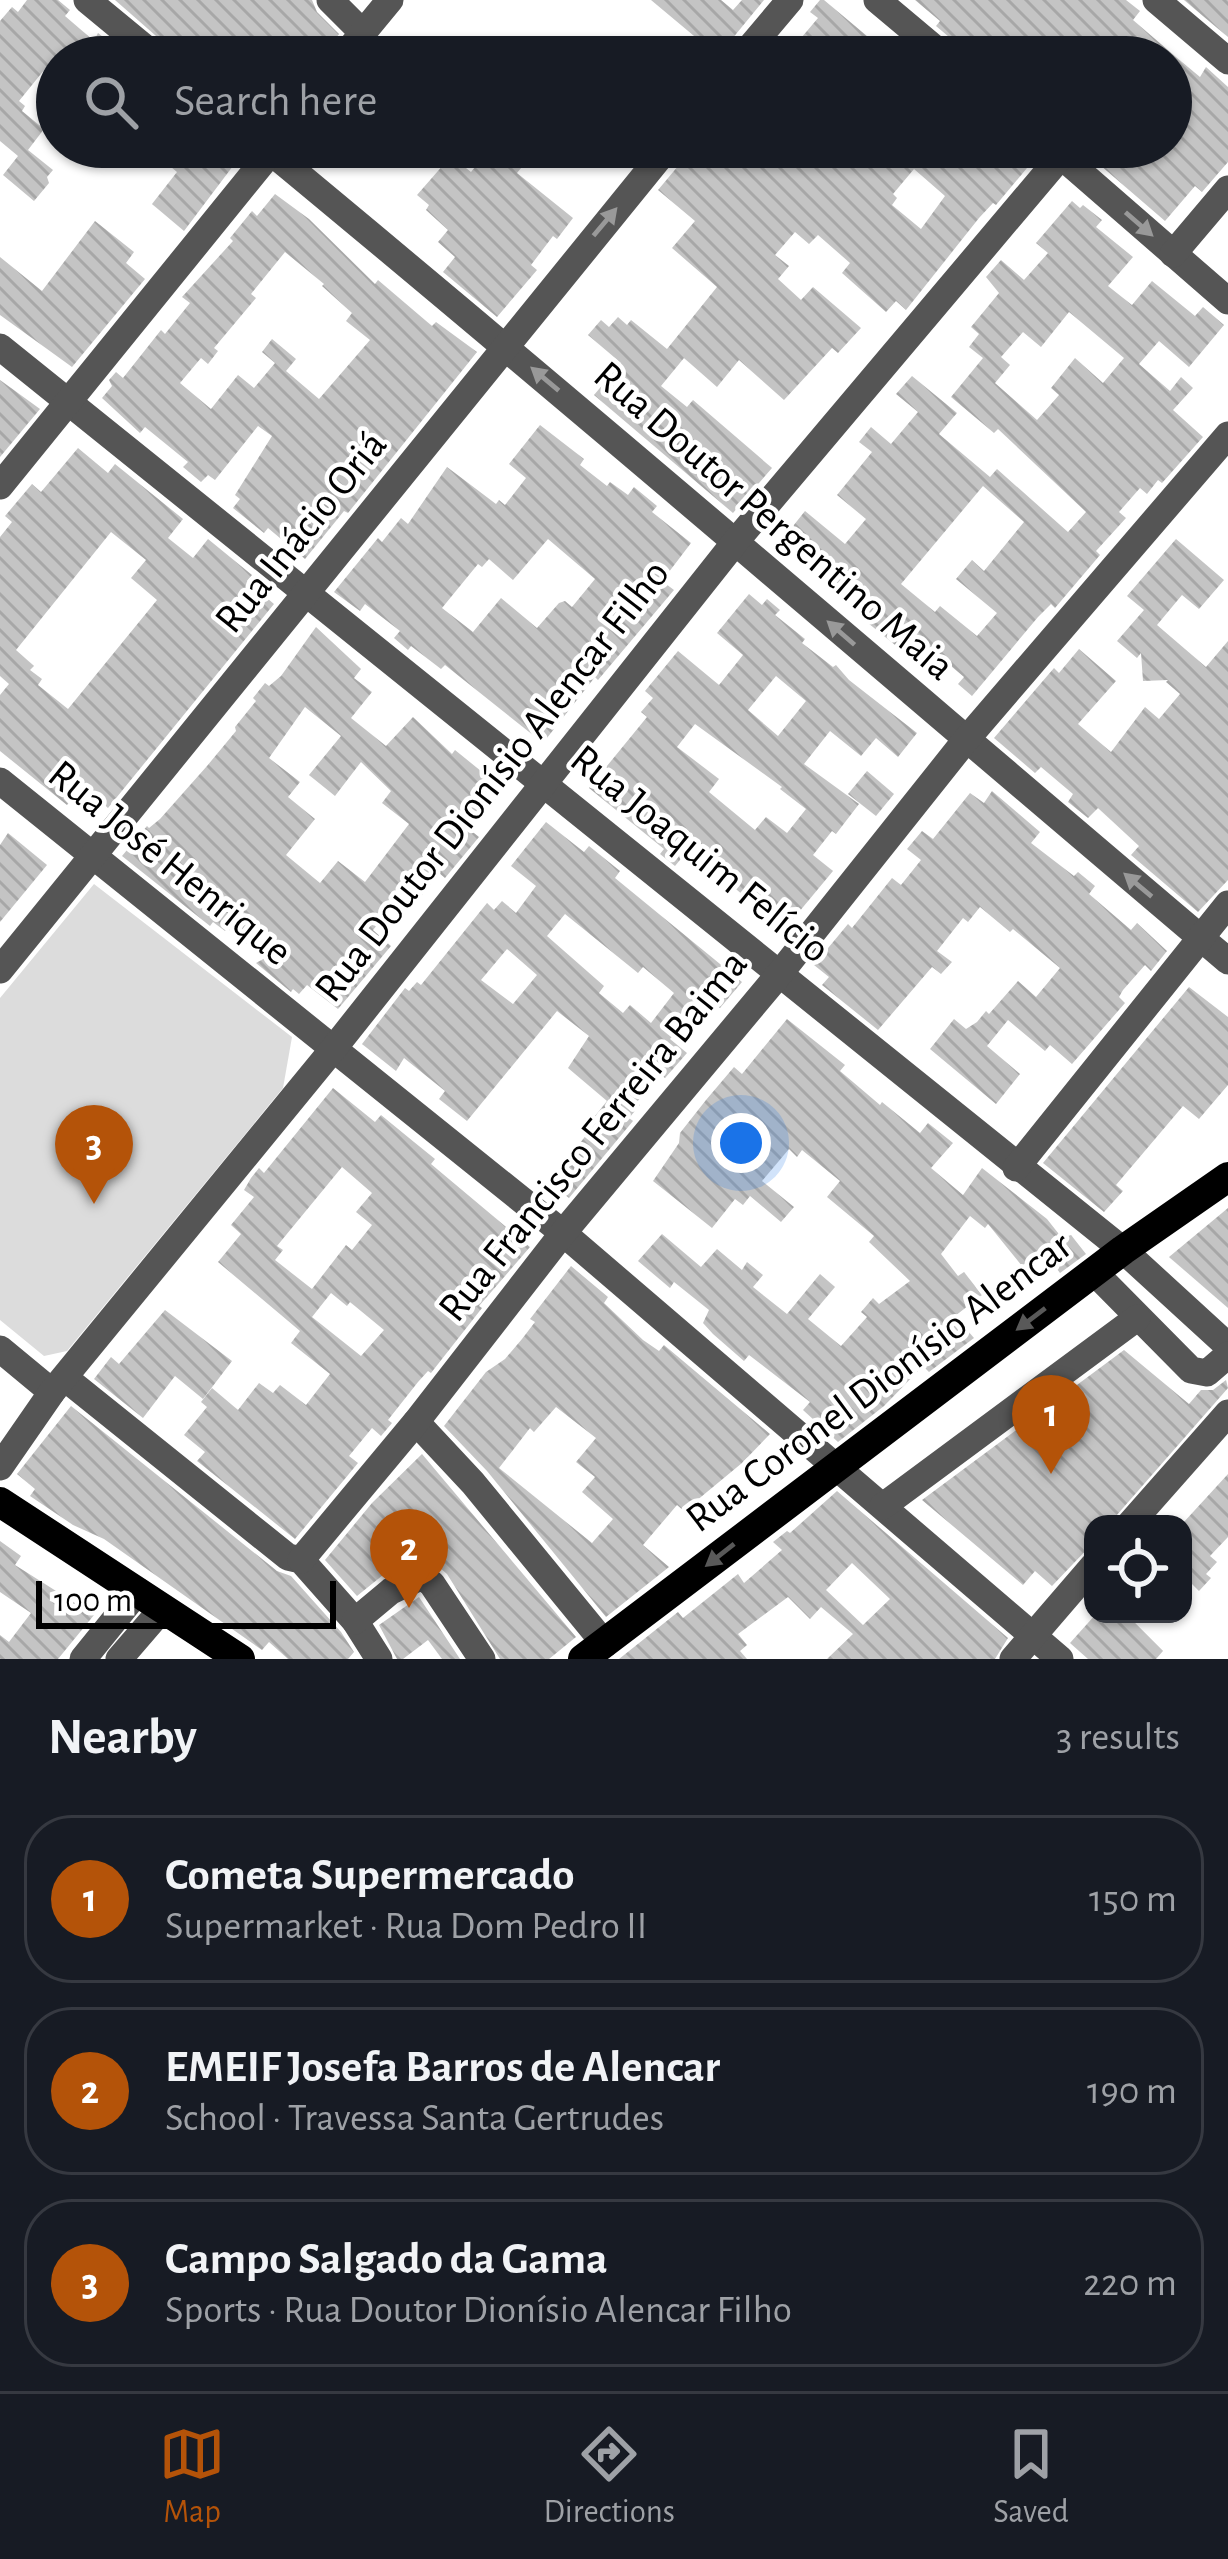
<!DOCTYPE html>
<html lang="en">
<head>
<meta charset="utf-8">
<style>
  :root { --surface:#171b24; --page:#242831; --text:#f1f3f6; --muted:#9ea1a6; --line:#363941; --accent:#b45309 }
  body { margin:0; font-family:"Alegreya Sans",sans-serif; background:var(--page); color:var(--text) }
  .controls { position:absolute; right:36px; bottom:36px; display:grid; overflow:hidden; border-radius:24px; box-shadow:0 3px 9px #0004 }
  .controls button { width:108px; height:108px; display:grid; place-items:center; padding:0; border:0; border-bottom:3px solid var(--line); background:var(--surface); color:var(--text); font:60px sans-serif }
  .scale { position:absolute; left:36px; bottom:30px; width:300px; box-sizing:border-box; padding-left:12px; border:6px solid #000; border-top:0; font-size:33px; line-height:42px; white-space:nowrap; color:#000; -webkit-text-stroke:9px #fff; paint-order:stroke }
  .you { position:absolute; left:741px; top:1143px; width:42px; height:42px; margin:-30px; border:9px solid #fff; border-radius:50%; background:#1a73e8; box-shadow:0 0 0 18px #1a73e833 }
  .badge { display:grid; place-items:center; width:78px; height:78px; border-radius:50%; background:var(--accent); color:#fff; font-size:39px; font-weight:700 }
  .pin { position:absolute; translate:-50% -99px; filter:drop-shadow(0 3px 6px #0008) }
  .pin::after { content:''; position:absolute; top:63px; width:42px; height:36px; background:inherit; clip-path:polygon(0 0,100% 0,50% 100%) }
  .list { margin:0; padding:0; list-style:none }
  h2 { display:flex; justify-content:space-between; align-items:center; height:156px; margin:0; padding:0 48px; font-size:51px }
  h2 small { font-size:39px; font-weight:400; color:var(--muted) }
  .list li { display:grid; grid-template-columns:78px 1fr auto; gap:36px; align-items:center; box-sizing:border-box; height:168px; margin:0 24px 24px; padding:0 24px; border:3px solid var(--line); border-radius:48px }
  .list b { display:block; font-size:45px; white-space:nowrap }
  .list p { margin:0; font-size:39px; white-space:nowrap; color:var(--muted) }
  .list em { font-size:39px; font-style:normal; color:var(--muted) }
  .icon { flex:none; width:66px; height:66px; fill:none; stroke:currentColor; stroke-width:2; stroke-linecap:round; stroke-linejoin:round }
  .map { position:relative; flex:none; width:1228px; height:1659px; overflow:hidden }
  .search { position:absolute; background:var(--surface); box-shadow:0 3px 9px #0004; left:36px; right:36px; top:36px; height:132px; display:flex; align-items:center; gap:30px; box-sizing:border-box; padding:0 42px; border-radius:66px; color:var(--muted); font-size:45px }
  .sheet { height:732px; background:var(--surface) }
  nav { display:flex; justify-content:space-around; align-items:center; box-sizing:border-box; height:168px; border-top:3px solid var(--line); background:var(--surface); font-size:33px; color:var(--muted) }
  nav a { display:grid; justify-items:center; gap:6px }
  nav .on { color:var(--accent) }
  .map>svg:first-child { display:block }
</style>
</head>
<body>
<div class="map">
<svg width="1228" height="1659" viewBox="0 0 1228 1659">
  <defs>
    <pattern id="building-back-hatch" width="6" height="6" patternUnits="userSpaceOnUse" patternTransform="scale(3)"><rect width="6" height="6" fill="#c4c4c4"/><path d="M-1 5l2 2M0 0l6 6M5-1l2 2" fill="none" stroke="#a7a7a7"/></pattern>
  </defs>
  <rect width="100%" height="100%" fill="#fff"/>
  <path fill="#dcdcdc" d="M 94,884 L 292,1037 L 283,1088 L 67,1351 L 44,1356 L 0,1320 L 0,998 Z"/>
  <g fill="url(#building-back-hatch)" fill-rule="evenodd">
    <path d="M 27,0 L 58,0 L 70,10 L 65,16 L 94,41 L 98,33 L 113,45 L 107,52 L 113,57 L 57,57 L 57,70 L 49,64 L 19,101 L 25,106 L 22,111 L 44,129 L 28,150 L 53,170 L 47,177 L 49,183 L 34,201 L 3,175 L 18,156 L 0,141 L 0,21 L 12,7 L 18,12 Z"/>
    <path d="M 115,0 L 312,0 L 317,12 L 339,34 L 322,57 L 180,57 Z"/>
    <path d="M 651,0 L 721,0 L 733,10 L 742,0 L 764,0 L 718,56 Z"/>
    <path d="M 820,0 L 824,0 L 892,57 L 785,57 L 818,18 L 810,12 Z"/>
    <path d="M 915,0 L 1126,0 L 1140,11 L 1133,20 L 1176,57 L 1200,77 L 1206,67 L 1228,87 L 1228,162 L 1202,192 L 1195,186 L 1165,221 L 1093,159 L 1103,147 L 1171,147 L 1171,57 L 982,57 L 959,38 L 955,42 L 936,26 L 940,21 Z"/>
    <path d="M 1184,0 L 1228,0 L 1228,37 L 1216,27 Z"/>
    <path d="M 147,147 L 226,147 L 239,158 L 184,231 L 152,204 L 177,172 Z"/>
    <path d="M 491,147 L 538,147 L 517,173 L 573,218 L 557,239 L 553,236 L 531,265 L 537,270 L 497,317 L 443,272 L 455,257 L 438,242 L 448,230 L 426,210 L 429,205 L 417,195 L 451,156 L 471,172 Z"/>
    <path d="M 694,147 L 986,147 L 997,156 L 1004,148 L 1027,168 L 996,205 L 993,203 L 979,218 L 906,310 L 896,301 L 886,312 L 842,273 L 850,263 L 818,235 L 809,244 L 795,232 L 775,255 L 789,266 L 778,279 L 801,300 L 813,287 L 861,328 L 838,353 L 832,348 L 784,400 L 739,360 L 717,387 L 684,358 L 661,386 L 687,407 L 693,400 L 772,468 L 733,513 L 594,395 L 621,363 L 588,335 L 601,320 L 609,327 L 618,317 L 627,325 L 631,320 L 667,349 L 717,287 L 672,248 L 695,221 L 658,190 ZM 914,169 L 945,196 L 921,229 L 892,205 L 897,198 L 893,194 Z"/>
    <path d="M 275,194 L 309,219 L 375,284 L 378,280 L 432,326 L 436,322 L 477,352 L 348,513 L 344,511 L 305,559 L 268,528 L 264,533 L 233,508 L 240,499 L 235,495 L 272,436 L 258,426 L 215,480 L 208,475 L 201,482 L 183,467 L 188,462 L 145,427 L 140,433 L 102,398 L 112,386 L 109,380 L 116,372 L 123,378 L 161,330 L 165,334 L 190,303 L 182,297 L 233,241 L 230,238 L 252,211 L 257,216 ZM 285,252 L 324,284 L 322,286 L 352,313 L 346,321 L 370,340 L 319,399 L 286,371 L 296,359 L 272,339 L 262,352 L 275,363 L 254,388 L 238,375 L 211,409 L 180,383 L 201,358 L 208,364 L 218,351 L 214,348 L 256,298 L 251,294 Z"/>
    <path d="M 1072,201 L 1080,208 L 1083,205 L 1102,220 L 1096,227 L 1133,257 L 1108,286 L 1132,305 L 1152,281 L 1195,316 L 1203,307 L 1224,325 L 1189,367 L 1159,341 L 1139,364 L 1170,391 L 1181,377 L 1193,388 L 1173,410 L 1203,437 L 1162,483 L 1158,480 L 1147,494 L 1140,488 L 1119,512 L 1126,518 L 1096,551 L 1100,555 L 1055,608 L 1051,604 L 1038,617 L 972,696 L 958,684 L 964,677 L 939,656 L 927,671 L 868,623 L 871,619 L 778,545 L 805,511 L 845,544 L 866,519 L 837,495 L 872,452 L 859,442 L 871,427 L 891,444 L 918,412 L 896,394 L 912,376 L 957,413 L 939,434 L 990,477 L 997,469 L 1068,532 L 1086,512 L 998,429 L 994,433 L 951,397 L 983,358 L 969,347 L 979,334 L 971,327 L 999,293 L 986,277 L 1001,260 L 1024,280 L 1048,253 L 1036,243 ZM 1069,312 L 1124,358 L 1103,383 L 1075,358 L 1051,388 L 1059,395 L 1037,420 L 995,383 L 1010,365 L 1001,357 L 1023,332 L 1041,347 ZM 983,486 L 1024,522 L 984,571 L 972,560 L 956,579 L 997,613 L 977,636 L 940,606 L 935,612 L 901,584 Z"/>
    <path d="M 95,221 L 134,252 L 126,263 L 145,279 L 72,367 L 0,315 L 0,257 L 42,291 Z"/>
    <path d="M 0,380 L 40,409 L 0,457 Z"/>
    <path d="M 540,425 L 584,459 L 580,465 L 607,486 L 610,482 L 628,495 L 634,487 L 657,506 L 652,512 L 691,543 L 662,581 L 674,590 L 598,680 L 595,677 L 543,743 L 445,665 L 441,669 L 411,646 L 408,650 L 394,638 L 400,631 L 365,604 L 360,611 L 334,592 L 378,538 L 382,542 L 401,518 L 408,524 L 447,467 L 496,504 L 499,500 L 505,505 L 526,478 L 509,464 ZM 548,539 L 595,579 L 572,607 L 565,601 L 559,603 L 537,628 L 501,598 L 473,632 L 442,608 L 478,564 L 482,567 L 489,559 L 513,580 Z"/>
    <path d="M 78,448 L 108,473 L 115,464 L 183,519 L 168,538 L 193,558 L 208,539 L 252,575 L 247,581 L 274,604 L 108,808 L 104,804 L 92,818 L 70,801 L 67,805 L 0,751 L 0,695 L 9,684 L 0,676 L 0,537 L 12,522 L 5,516 L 32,484 L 41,492 ZM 111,532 L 146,560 L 131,578 L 157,600 L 68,709 L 38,685 L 42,679 L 30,670 L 34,666 L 16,650 Z"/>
    <path d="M 1176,539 L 1224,580 L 1199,609 L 1182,595 L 1157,625 L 1206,667 L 1228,641 L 1228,880 L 1198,912 L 1131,855 L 1139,846 L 1098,808 L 1088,818 L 1068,802 L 1073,794 L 1041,767 L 1035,773 L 994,738 L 1054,668 L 1059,673 L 1079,649 L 1116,681 L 1078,724 L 1111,752 L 1145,707 L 1159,719 L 1180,694 L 1166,682 L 1168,680 L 1143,681 L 1141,653 L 1137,658 L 1117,641 L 1144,610 L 1127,596 Z"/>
    <path d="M 749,594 L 762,605 L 767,599 L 780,610 L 775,615 L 805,639 L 802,643 L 833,667 L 836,665 L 849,680 L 917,733 L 898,757 L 876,738 L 861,756 L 830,731 L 804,764 L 859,804 L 836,834 L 832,831 L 813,855 L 833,871 L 784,930 L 689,849 L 675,866 L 660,854 L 664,849 L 589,788 L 647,717 L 641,712 L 653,698 L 645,691 L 678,651 L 719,685 L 743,655 L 717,633 ZM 776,676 L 806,701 L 778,736 L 748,710 ZM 695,724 L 782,787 L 780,789 L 806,809 L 787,833 L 766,817 L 755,830 L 709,792 L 719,779 L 677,747 Z"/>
    <path d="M 316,627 L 361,669 L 354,678 L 372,692 L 351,718 L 386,746 L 413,717 L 452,754 L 455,750 L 492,780 L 498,773 L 510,784 L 469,829 L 479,837 L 445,878 L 439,873 L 414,906 L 401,896 L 373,930 L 391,946 L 338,1009 L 307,985 L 299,994 L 293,989 L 291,992 L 256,963 L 265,958 L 227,928 L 225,931 L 213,922 L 210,926 L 122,856 L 147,826 L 149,828 L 160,819 L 207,766 L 236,731 L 235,727 L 256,701 L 253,698 L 265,683 L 269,686 L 281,676 ZM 305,707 L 341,736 L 309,775 L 335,796 L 361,762 L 391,791 L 382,803 L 409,824 L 365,882 L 338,861 L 320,883 L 286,855 L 315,819 L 288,797 L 300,782 L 269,758 Z"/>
    <path d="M 867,771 L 894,794 L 876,816 L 848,794 Z"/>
    <path d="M 992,791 L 1040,832 L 1031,843 L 1074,876 L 1078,872 L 1095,886 L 1089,894 L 1131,930 L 1137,923 L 1167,951 L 1151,971 L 1145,965 L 1123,990 L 1119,997 L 1125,1003 L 1072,1064 L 1050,1045 L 1045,1051 L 1008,1020 L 987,1046 L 1020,1074 L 996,1104 L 930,1049 L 954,1019 L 966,1029 L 977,1022 L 986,1011 L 989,1014 L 1018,981 L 1036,997 L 1060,968 L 1013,929 L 1010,932 L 980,907 L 968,922 L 963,918 L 937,951 L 952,962 L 941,974 L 932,967 L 878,1030 L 822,985 L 829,977 L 814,965 L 848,924 L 852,928 L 892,878 L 901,885 L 921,860 L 907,849 L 922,831 L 933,839 L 970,793 L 984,803 Z"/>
    <path d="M 546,822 L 584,852 L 589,846 L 620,871 L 615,878 L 742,982 L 720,1008 L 707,997 L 670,1039 L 687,1053 L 665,1078 L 660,1074 L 637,1102 L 640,1105 L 629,1118 L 633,1121 L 569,1198 L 549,1182 L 599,1119 L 595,1116 L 607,1101 L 568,1068 L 589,1036 L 557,1011 L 467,1121 L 439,1099 L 445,1091 L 404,1058 L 396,1071 L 362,1044 L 405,988 L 409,991 L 417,982 L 421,985 L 487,903 L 494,910 L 502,901 L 516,913 L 536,886 L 511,866 ZM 565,914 L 638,973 L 643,967 L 674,993 L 651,1023 L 630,1005 L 623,1013 L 599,993 L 604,986 L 547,936 ZM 507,949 L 537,975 L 513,1004 L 481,980 Z"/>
    <path d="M 8,833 L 47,865 L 0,922 L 0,845 Z"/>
    <path d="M 1189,987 L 1228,1017 L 1228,1085 L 1199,1119 L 1183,1106 L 1116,1185 L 1123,1191 L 1104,1212 L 1043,1163 Z"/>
    <path d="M 787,1019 L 845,1065 L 840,1071 L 880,1105 L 882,1102 L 920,1133 L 928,1123 L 953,1143 L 931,1168 L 963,1195 L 982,1168 L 1047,1219 L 1062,1238 L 1071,1235 L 1086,1254 L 1060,1273 L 1043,1250 L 1022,1266 L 988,1224 L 985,1228 L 970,1216 L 941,1254 L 958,1276 L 964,1272 L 982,1295 L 955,1316 L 974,1338 L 929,1372 L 923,1366 L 884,1406 L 838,1442 L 803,1410 L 810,1402 L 749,1355 L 744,1361 L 713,1334 L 703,1323 L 709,1310 L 674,1282 L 670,1288 L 638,1261 L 662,1234 L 701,1267 L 717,1249 L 742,1270 L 747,1262 L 763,1275 L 753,1287 L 787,1314 L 820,1274 L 835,1287 L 808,1319 L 841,1346 L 867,1317 L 861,1312 L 873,1298 L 879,1304 L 910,1281 L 869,1242 L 874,1236 L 827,1197 L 840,1181 L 802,1150 L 797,1157 L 789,1149 L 762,1181 L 794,1207 L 781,1222 L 750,1196 L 743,1205 L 735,1199 L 712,1228 L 653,1181 L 679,1143 L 680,1133 L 706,1100 L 734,1067 L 742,1074 Z"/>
    <path d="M 333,1088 L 375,1122 L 381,1115 L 414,1142 L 435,1159 L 431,1164 L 530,1247 L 479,1306 L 482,1308 L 431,1373 L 428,1371 L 418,1382 L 388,1420 L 392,1423 L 381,1436 L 372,1428 L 349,1456 L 358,1463 L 295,1539 L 197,1461 L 205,1452 L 184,1435 L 207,1407 L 201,1402 L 212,1388 L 238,1410 L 259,1383 L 273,1393 L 280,1385 L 306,1405 L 330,1374 L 291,1343 L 300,1331 L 218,1262 L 241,1234 L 231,1225 L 254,1197 L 244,1190 L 251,1178 L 259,1168 L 264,1173 ZM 342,1167 L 372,1193 L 356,1212 L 372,1225 L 352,1250 L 346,1245 L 312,1289 L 275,1260 L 283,1250 L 277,1246 ZM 331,1293 L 347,1306 L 350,1302 L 384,1330 L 361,1356 L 312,1317 Z"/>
    <path d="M 1228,1208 L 1228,1308 L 1169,1257 Z"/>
    <path d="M 571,1266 L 608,1297 L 604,1303 L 643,1340 L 659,1351 L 664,1345 L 770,1434 L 742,1463 L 684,1511 L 677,1505 L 643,1545 L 669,1567 L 606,1617 L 487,1471 L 444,1426 L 486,1372 L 505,1359 L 522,1339 L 535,1322 L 530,1319 ZM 556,1407 L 596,1438 L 576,1462 L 595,1477 L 582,1492 L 613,1519 L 592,1543 L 499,1468 L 530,1428 L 534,1432 Z"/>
    <path d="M 165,1310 L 232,1361 L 203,1399 L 175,1376 L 143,1418 L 94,1379 L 111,1357 L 119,1364 Z"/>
    <path d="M 1124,1350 L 1189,1404 L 1201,1390 L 1213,1390 L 1226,1380 L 1228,1388 L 1109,1524 L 1093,1524 L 1093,1543 L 1052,1586 L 1035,1571 L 1023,1585 L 922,1500 Z"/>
    <path d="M 71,1406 L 277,1571 L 291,1576 L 341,1632 L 354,1652 L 348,1659 L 288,1659 L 269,1642 L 262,1650 L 104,1539 L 73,1525 L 30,1496 L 35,1489 L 17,1474 Z"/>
    <path d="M 422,1454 L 576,1637 L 549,1659 L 500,1659 L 447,1574 L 432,1561 L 414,1560 L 383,1575 L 357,1596 L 325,1560 L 372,1503 Z"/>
    <path d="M 1228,1474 L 1228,1537 L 1210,1556 L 1217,1562 L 1206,1574 L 1211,1578 L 1199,1591 L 1192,1584 L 1183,1594 L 1183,1523 Z"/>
    <path d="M 837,1491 L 1008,1638 L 995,1659 L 827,1659 L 853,1634 L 821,1607 L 810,1619 L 788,1597 L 738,1634 L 747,1645 L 740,1651 L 747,1659 L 619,1659 L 678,1612 L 683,1618 L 738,1574 L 744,1583 L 782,1550 L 773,1542 L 787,1531 L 790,1533 ZM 852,1563 L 890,1599 L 863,1625 L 826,1590 Z"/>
    <path d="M 0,1541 L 21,1556 L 15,1565 L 94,1615 L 58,1659 L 0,1659 L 0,1635 L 9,1642 L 31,1613 L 0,1592 Z"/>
    <path d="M 419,1597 L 460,1659 L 442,1659 L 428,1640 L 403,1659 L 397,1659 L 379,1625 Z"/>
    <path d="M 1096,1614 L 1126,1614 L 1163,1651 L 1156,1659 L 1088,1659 L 1070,1643 Z"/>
  </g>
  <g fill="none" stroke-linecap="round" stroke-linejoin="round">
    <g stroke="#555" stroke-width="27">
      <path d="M 87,0 L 156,57"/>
      <path d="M 330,0 L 362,32"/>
      <path d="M 877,0 L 945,57"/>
      <path d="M 1156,0 L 1228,61"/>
      <path d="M 343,57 L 390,0"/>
      <path d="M 742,57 L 790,0"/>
      <path d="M 265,147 C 589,415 907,689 1228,961"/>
      <path d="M 1051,147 L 1228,301"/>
      <path d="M 1173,254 L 1228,189"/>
      <path d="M 0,347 L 1123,1250 L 1228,1346"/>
      <path d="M 0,486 L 275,147"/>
      <path d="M 0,781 L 563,1233 L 1060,1659"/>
      <path d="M 0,970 L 668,147"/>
      <path d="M 1016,1168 L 1228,904"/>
      <path d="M 1094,1272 L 1191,1370 L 1207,1373 L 1228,1355"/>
      <path d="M 0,1349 L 52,1392"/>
      <path d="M 65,1378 L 288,1557 L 301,1560 L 355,1621 L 379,1659"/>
      <path d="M 416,1422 L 473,1483 L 605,1644"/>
      <path d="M 0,1467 L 52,1392 L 334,1048 L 736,541 L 1061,156"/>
      <path d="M 883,1506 L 1137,1318"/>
      <path d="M 1130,1524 L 1228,1413"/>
      <path d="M 301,1560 L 416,1422 L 563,1233 L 781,972 L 965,741 L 1228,435"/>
      <path d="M 355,1621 L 391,1591 L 422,1576 L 432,1584 L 482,1659"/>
      <path d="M 83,1659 L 138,1591"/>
      <path d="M 119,1659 L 163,1608"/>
      <path d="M 1013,1659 L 1093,1566"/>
    </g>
    <g stroke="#000" stroke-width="30">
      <path d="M 0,1502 L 240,1659"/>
      <path d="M 583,1659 L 1123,1250 L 1228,1177"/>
    </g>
  </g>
  <defs><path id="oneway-solid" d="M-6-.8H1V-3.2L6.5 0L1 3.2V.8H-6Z" transform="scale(3)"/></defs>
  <g fill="#999">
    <use href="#oneway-solid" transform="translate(605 222) rotate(-50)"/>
    <use href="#oneway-solid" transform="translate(1139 224) rotate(41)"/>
    <use href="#oneway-solid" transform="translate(545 379) rotate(-140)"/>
    <use href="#oneway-solid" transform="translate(841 633) rotate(-139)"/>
    <use href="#oneway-solid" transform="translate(1138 885) rotate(-140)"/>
  </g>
  <g fill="#595959">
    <use href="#oneway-solid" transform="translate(1031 1319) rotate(143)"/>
    <use href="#oneway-solid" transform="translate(720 1555) rotate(142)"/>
  </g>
  <g text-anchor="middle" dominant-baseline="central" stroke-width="9" stroke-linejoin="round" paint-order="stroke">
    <g font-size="42" fill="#000" stroke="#fff">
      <text transform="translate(774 521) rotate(41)">Rua Doutor Pergentino Maia</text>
      <text transform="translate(301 532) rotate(-51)">Rua Inácio Oriá</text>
      <text transform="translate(492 781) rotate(-52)">Rua Doutor Dionísio Alencar Filho</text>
      <text transform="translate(700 854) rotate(39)">Rua Joaquim Felício</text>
      <text transform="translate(170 863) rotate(39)">Rua José Henrique</text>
      <text transform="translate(593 1136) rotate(-51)">Rua Francisco Ferreira Baima</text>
      <text transform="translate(879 1382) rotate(-37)">Rua Coronel Dionísio Alencar</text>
    </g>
  </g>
</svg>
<div class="controls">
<button><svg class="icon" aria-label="locate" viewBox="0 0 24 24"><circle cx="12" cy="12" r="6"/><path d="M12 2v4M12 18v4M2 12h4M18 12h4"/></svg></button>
</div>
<div class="scale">100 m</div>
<div class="you"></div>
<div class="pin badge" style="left:1051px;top:1474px">1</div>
<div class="pin badge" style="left:409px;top:1608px">2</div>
<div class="pin badge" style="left:94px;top:1204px">3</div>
<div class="search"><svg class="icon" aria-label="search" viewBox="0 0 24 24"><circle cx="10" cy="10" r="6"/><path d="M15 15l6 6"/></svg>Search here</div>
</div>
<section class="sheet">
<h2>Nearby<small>3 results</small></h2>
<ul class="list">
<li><span class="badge">1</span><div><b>Cometa Supermercado</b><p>Supermarket · Rua Dom Pedro II</p></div><em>150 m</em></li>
<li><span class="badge">2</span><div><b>EMEIF Josefa Barros de Alencar</b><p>School · Travessa Santa Gertrudes</p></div><em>190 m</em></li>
<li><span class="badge">3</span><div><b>Campo Salgado da Gama</b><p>Sports · Rua Doutor Dionísio Alencar Filho</p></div><em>220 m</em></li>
</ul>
</section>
<nav>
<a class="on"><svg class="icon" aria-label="map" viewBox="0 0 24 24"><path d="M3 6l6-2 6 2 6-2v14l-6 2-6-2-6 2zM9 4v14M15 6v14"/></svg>Map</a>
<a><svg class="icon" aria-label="directions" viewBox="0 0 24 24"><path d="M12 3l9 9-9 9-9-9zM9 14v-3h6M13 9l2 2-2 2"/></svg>Directions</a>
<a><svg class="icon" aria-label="saved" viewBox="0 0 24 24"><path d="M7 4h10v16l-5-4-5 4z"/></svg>Saved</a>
</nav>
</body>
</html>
